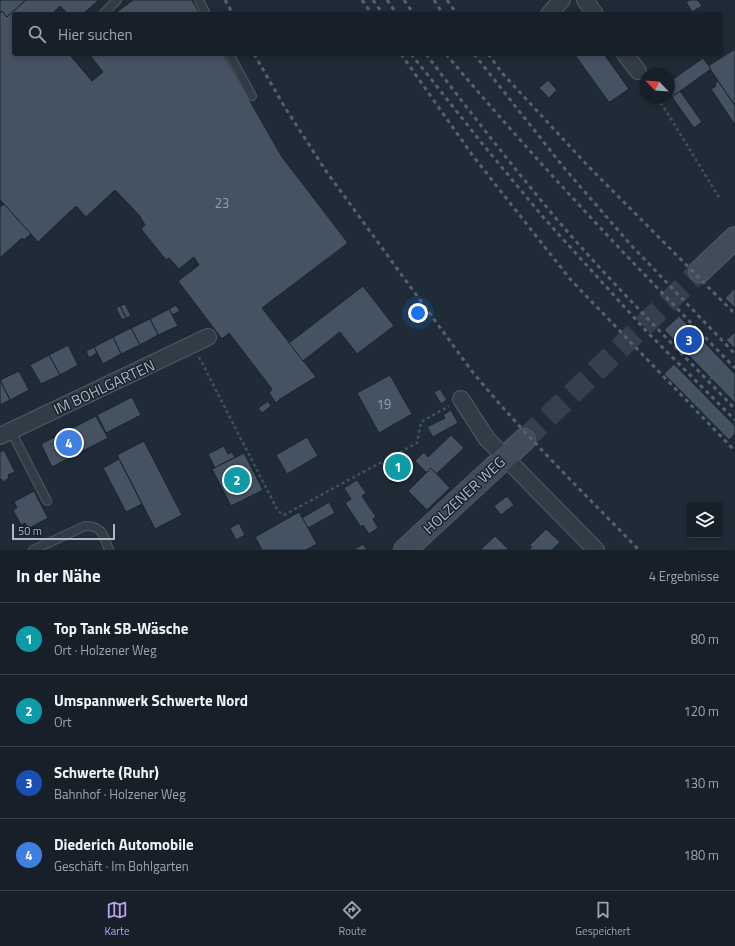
<!DOCTYPE html>
<html lang="de">
<head>
<meta charset="utf-8">
<style>
  :root { --surface:#172029; --page:#202831; --text:#f1f3f6; --muted:#9ea3a8; --line:#363e46; --accent:#bca0f2 }
  body { margin:0; font-family:"Titillium Web",sans-serif; background:var(--page); color:var(--text) }
  .controls { position:absolute; right:12px; bottom:12px; display:grid; overflow:hidden; border-radius:4px; box-shadow:0 2px 6px #0003 }
  .controls button { width:36px; height:36px; display:grid; place-items:center; padding:0; border:0; border-bottom:1px solid var(--line); background:var(--surface); color:var(--text); font:20px sans-serif }
  .compass { position:absolute; left:639px; top:68px; width:36px; height:36px; border-radius:50%; background:var(--surface); box-shadow:0 2px 6px #0003; rotate:295deg }
  .scale { position:absolute; left:12px; bottom:10px; width:103px; box-sizing:border-box; padding-left:4px; border:2px solid #acb7c4; border-top:0; font-size:11px; line-height:14px; white-space:nowrap; color:#acb7c4; -webkit-text-stroke:3px #18212c; paint-order:stroke }
  .you { position:absolute; left:418px; top:313px; width:14px; height:14px; margin:-10px; border:3px solid #fff; border-radius:50%; background:#1a73e8; box-shadow:0 0 0 6px #1a73e833 }
  .badge { display:grid; place-items:center; width:26px; height:26px; border-radius:50%; background:var(--accent); color:#fff; font-size:13px; font-weight:700 }
  .pin { position:absolute; translate:-50% -50%; border:2px solid #fff; box-shadow:0 1px 4px #0006 }
  .list { margin:0; padding:0; list-style:none }
  h2 { display:flex; justify-content:space-between; align-items:center; height:52px; margin:0; padding:0 16px; font-size:17px }
  h2 small { font-size:13px; font-weight:400; color:var(--muted) }
  .list li { display:grid; grid-template-columns:26px 1fr auto; gap:12px; align-items:center; box-sizing:border-box; height:72px; padding:0 16px; border-top:1px solid var(--line) }
  .list b { display:block; font-size:15px; white-space:nowrap }
  .list p { margin:0; font-size:13px; white-space:nowrap; color:var(--muted) }
  .list em { font-size:13px; font-style:normal; color:var(--muted) }
  .icon { flex:none; width:22px; height:22px; fill:none; stroke:currentColor; stroke-width:2; stroke-linecap:round; stroke-linejoin:round }
  .map { position:relative; flex:none; width:735px; height:550px; overflow:hidden }
  .search { position:absolute; background:var(--surface); box-shadow:0 2px 6px #0003; left:12px; right:12px; top:12px; height:44px; display:flex; align-items:center; gap:10px; box-sizing:border-box; padding:0 14px; border-radius:4px; color:var(--muted); font-size:15px }
  .sheet { height:340px; background:var(--surface) }
  nav { display:flex; justify-content:space-around; align-items:center; box-sizing:border-box; height:56px; border-top:1px solid var(--line); background:var(--surface); font-size:11px; color:var(--muted) }
  nav a { display:grid; justify-items:center; gap:2px }
  nav .on { color:var(--accent) }
  .map>svg:first-child { display:block }
</style>
</head>
<body>
<div class="map">
<svg width="735" height="550" viewBox="0 0 735 550">
  <rect width="100%" height="100%" fill="#1f2b37"/>
  <g fill="#455261" stroke="#1a232e">
    <path d="M 0,0 L 26,0 L 7,17 L 2,11 L 0,13 Z"/>
    <path d="M 26,0 L 99,0 L 83,14 L 68,14 L 60,6 L 53,13 L 54,14 L 14,14 L 14,54 L 69,54 L 92,81 L 103,72 L 89,54 L 223,54 L 282,157 L 348,243 L 262,308 L 316,377 L 280,399 L 276,403 L 269,393 L 272,389 L 229,333 L 222,339 L 178,281 L 199,265 L 194,257 L 179,269 L 169,258 L 166,260 L 141,229 L 145,225 L 139,215 L 115,190 L 86,217 L 76,206 L 38,242 L 0,200 L 0,13 L 2,11 L 7,17 Z"/>
    <path d="M 133,0 L 192,0 L 200,14 L 114,14 Z"/>
    <path d="M 690,0 L 698,0 L 702,6 L 692,12 L 686,2 Z"/>
    <path d="M 735,49 L 735,106 L 708,66 Z"/>
    <path d="M 571,54 L 604,54 L 629,89 L 610,102 L 608,101 L 575,55 L 574,56 Z"/>
    <path d="M 703,58 L 711,69 L 672,97 L 669,93 L 669,82 Z"/>
    <path d="M 548,80 L 557,90 L 549,98 L 539,88 Z"/>
    <path d="M 718,81 L 735,106 L 735,125 L 711,89 L 716,86 L 715,83 Z"/>
    <path d="M 680,91 L 702,122 L 694,128 L 672,97 Z"/>
    <path d="M 4,204 L 31,234 L 24,240 L 22,238 L 0,258 L 0,207 Z"/>
    <path d="M 363,286 L 394,326 L 357,354 L 340,332 L 303,361 L 289,343 Z"/>
    <path d="M 735,288 L 735,308 L 725,298 Z"/>
    <path d="M 125,304 L 131,316 L 126,318 L 120,306 Z"/>
    <path d="M 176,305 L 180,311 L 172,315 L 169,309 Z"/>
    <path d="M 120,306 L 126,318 L 122,320 L 116,308 Z"/>
    <path d="M 169,309 L 178,326 L 158,335 L 150,319 Z"/>
    <path d="M 679,316 L 735,374 L 735,403 L 664,330 Z"/>
    <path d="M 150,319 L 158,335 L 140,345 L 131,328 Z"/>
    <path d="M 131,328 L 140,345 L 121,354 L 113,337 Z"/>
    <path d="M 735,332 L 735,349 L 726,340 Z"/>
    <path d="M 113,337 L 121,354 L 103,364 L 94,347 Z"/>
    <path d="M 68,345 L 78,365 L 60,375 L 49,355 Z"/>
    <path d="M 94,347 L 97,353 L 89,358 L 86,351 Z"/>
    <path d="M 49,355 L 60,375 L 41,384 L 30,365 Z"/>
    <path d="M 674,364 L 735,426 L 735,434 L 729,440 L 664,374 Z"/>
    <path d="M 19,371 L 29,390 L 10,400 L 0,380 Z"/>
    <path d="M 390,375 L 412,414 L 379,433 L 357,393 Z"/>
    <path d="M 0,380 L 10,400 L 0,405 Z"/>
    <path d="M 440,389 L 447,400 L 441,404 L 434,392 Z"/>
    <path d="M 132,397 L 141,415 L 106,433 L 97,415 Z"/>
    <path d="M 268,401 L 271,406 L 262,413 L 258,408 Z"/>
    <path d="M 451,410 L 458,423 L 433,437 L 427,427 L 445,418 L 443,415 Z"/>
    <path d="M 96,416 L 108,438 L 52,467 L 41,444 Z"/>
    <path d="M 451,435 L 464,448 L 432,478 L 415,461 L 424,452 L 428,457 Z"/>
    <path d="M 307,437 L 318,456 L 287,474 L 276,455 Z"/>
    <path d="M 144,441 L 182,515 L 155,529 L 117,455 Z"/>
    <path d="M 224,446 L 228,454 L 232,452 L 235,457 L 215,468 L 208,454 Z"/>
    <path d="M 4,450 L 15,472 L 8,475 L 9,478 L 3,482 L 1,479 L 0,480 L 0,452 Z"/>
    <path d="M 244,453 L 263,490 L 231,506 L 212,469 Z"/>
    <path d="M 404,453 L 412,461 L 398,475 L 387,463 Z"/>
    <path d="M 119,459 L 142,504 L 126,512 L 103,468 Z"/>
    <path d="M 431,468 L 450,488 L 427,510 L 408,491 Z"/>
    <path d="M 357,480 L 366,493 L 362,496 L 376,517 L 373,519 L 378,528 L 369,534 L 363,525 L 361,527 L 345,503 L 351,499 L 344,488 Z"/>
    <path d="M 34,491 L 48,518 L 24,531 L 28,528 L 25,523 L 21,525 L 13,510 L 17,508 L 14,502 L 10,504 Z"/>
    <path d="M 507,496 L 514,505 L 501,515 L 494,506 Z"/>
    <path d="M 329,502 L 335,513 L 308,528 L 302,518 Z"/>
    <path d="M 299,512 L 317,544 L 306,550 L 262,550 L 255,537 Z"/>
    <path d="M 239,523 L 245,535 L 236,540 L 230,528 Z"/>
    <path d="M 546,529 L 560,542 L 552,550 L 529,550 L 532,547 L 530,545 Z"/>
    <path d="M 495,536 L 509,550 L 480,550 Z"/>
    <path d="M 363,544 L 367,550 L 353,550 Z"/>
  </g>
  <g fill="none" stroke-linecap="round" stroke-linejoin="round">
    <path stroke="#34404c" stroke-width="22" stroke-dasharray="22 11" stroke-linecap="butt" d="M 524,440 L 700,271"/>
    <g stroke="#505a65" stroke-width="10">
      <g id="lane">
        <path d="M 199,0 L 206,14"/>
        <path d="M 103,14 L 117,0"/>
        <path d="M 229,54 L 252,96"/>
        <path d="M 11,431 L 47,501"/>
        <path d="M 33,550 L 85,526 C 103,526 103,535 109,550"/>
      </g>
    </g>
    <g stroke="#505a65" stroke-width="18">
      <g id="street">
        <path d="M 585,0 L 595,14"/>
        <path d="M 549,14 L 562,0"/>
        <path d="M 625,54 L 638,71"/>
        <path d="M 461,399 L 487,439 L 596,550"/>
        <path d="M 0,436 L 208,337"/>
      </g>
    </g>
    <g stroke="#505a65" stroke-width="24">
      <g id="secondary">
        <path d="M 700,271 L 735,238"/>
        <path d="M 405,550 L 524,440"/>
      </g>
    </g>
    <g stroke="#3e5455" stroke-width="2.5" stroke-dasharray="3 3" stroke-linecap="butt">
      <path d="M 657,98 L 668,114 L 720,199"/>
      <path d="M 199,357 L 278,511 L 284,515 L 417,443 L 421,422 L 449,406"/>
      <path d="M 718,371 L 731,384"/>
      <path d="M 710,379 L 726,363"/>
      <path d="M 694,395 L 707,408"/>
      <path d="M 690,399 L 700,390"/>
      <path d="M 722,422 L 728,429"/>
      <path d="M 723,434 L 733,424"/>
    </g>
    <use href="#lane" stroke="#323c47" stroke-width="8"/>
    <use href="#street" stroke="#323c47" stroke-width="16"/>
    <use href="#secondary" stroke="#404c5a" stroke-width="22"/>
    <g stroke="#54616f" stroke-width="3" stroke-dasharray="4 4" stroke-linecap="butt">
      <path d="M 225,0 L 233,14"/>
      <path d="M 362,0 L 372,14"/>
      <path d="M 373,0 L 383,14"/>
      <path d="M 387,0 L 397,14"/>
      <path d="M 404,0 L 414,14"/>
      <path d="M 434,0 L 443,14"/>
      <path d="M 447,0 L 457,14"/>
      <path d="M 254,54 L 284,106 L 326,171 L 471,370 C 523,434 582,491 639,550"/>
      <path d="M 401,54 L 473,156 L 570,279 L 735,451"/>
      <path d="M 411,54 L 485,147 L 543,217 L 648,333 L 735,420"/>
      <path d="M 426,54 C 469,111 513,167 559,222 C 615,287 676,347 735,409"/>
      <path d="M 446,54 C 537,163 635,266 735,368"/>
      <path d="M 474,54 L 565,169 L 630,244 L 735,354"/>
      <path d="M 488,54 L 503,74 L 588,166 L 735,314"/>
    </g>
  </g>
  <g text-anchor="middle" dominant-baseline="central" stroke-width="3" stroke-linejoin="round" paint-order="stroke">
    <g font-size="13" fill="#929eab">
      <text x="222" y="203">23</text>
      <text x="384" y="404">19</text>
    </g>
    <g font-size="15" fill="#acb7c4" stroke="#18212c">
      <text transform="translate(104 387) rotate(-25)">IM BOHLGARTEN</text>
      <text transform="translate(464 495) rotate(-43)">HOLZENER WEG</text>
    </g>
  </g>
</svg>
<div class="controls">
<button><svg class="icon" aria-label="layers" viewBox="0 0 24 24"><path d="M12 4l9 5-9 5-9-5zM3 14l9 5 9-5"/></svg></button>
</div>
<svg class="compass" viewBox="-18 -18 36 36"><path d="M0-13l5 13h-10z" fill="#e53935"/><path d="M0 13l5-13h-10z" fill="#9ea3a8"/></svg>
<div class="scale">50 m</div>
<div class="you"></div>
<div class="pin badge" style="left:398px;top:467px;background:#0f9aa8">1</div>
<div class="pin badge" style="left:237px;top:480px;background:#0f9aa8">2</div>
<div class="pin badge" style="left:689px;top:340px;background:#1a4fb4">3</div>
<div class="pin badge" style="left:69px;top:443px;background:#3f7fe0">4</div>
<div class="search"><svg class="icon" aria-label="search" viewBox="0 0 24 24"><circle cx="10" cy="10" r="6"/><path d="M15 15l6 6"/></svg>Hier suchen</div>
</div>
<section class="sheet">
<h2>In der Nähe<small>4 Ergebnisse</small></h2>
<ul class="list">
<li><span class="badge" style="background:#0f9aa8">1</span><div><b>Top Tank SB-Wäsche</b><p>Ort · Holzener Weg</p></div><em>80 m</em></li>
<li><span class="badge" style="background:#0f9aa8">2</span><div><b>Umspannwerk Schwerte Nord</b><p>Ort</p></div><em>120 m</em></li>
<li><span class="badge" style="background:#1a4fb4">3</span><div><b>Schwerte (Ruhr)</b><p>Bahnhof · Holzener Weg</p></div><em>130 m</em></li>
<li><span class="badge" style="background:#3f7fe0">4</span><div><b>Diederich Automobile</b><p>Geschäft · Im Bohlgarten</p></div><em>180 m</em></li>
</ul>
</section>
<nav>
<a class="on"><svg class="icon" aria-label="map" viewBox="0 0 24 24"><path d="M3 6l6-2 6 2 6-2v14l-6 2-6-2-6 2zM9 4v14M15 6v14"/></svg>Karte</a>
<a><svg class="icon" aria-label="directions" viewBox="0 0 24 24"><path d="M12 3l9 9-9 9-9-9zM9 14v-3h6M13 9l2 2-2 2"/></svg>Route</a>
<a><svg class="icon" aria-label="saved" viewBox="0 0 24 24"><path d="M7 4h10v16l-5-4-5 4z"/></svg>Gespeichert</a>
</nav>
</body>
</html>
